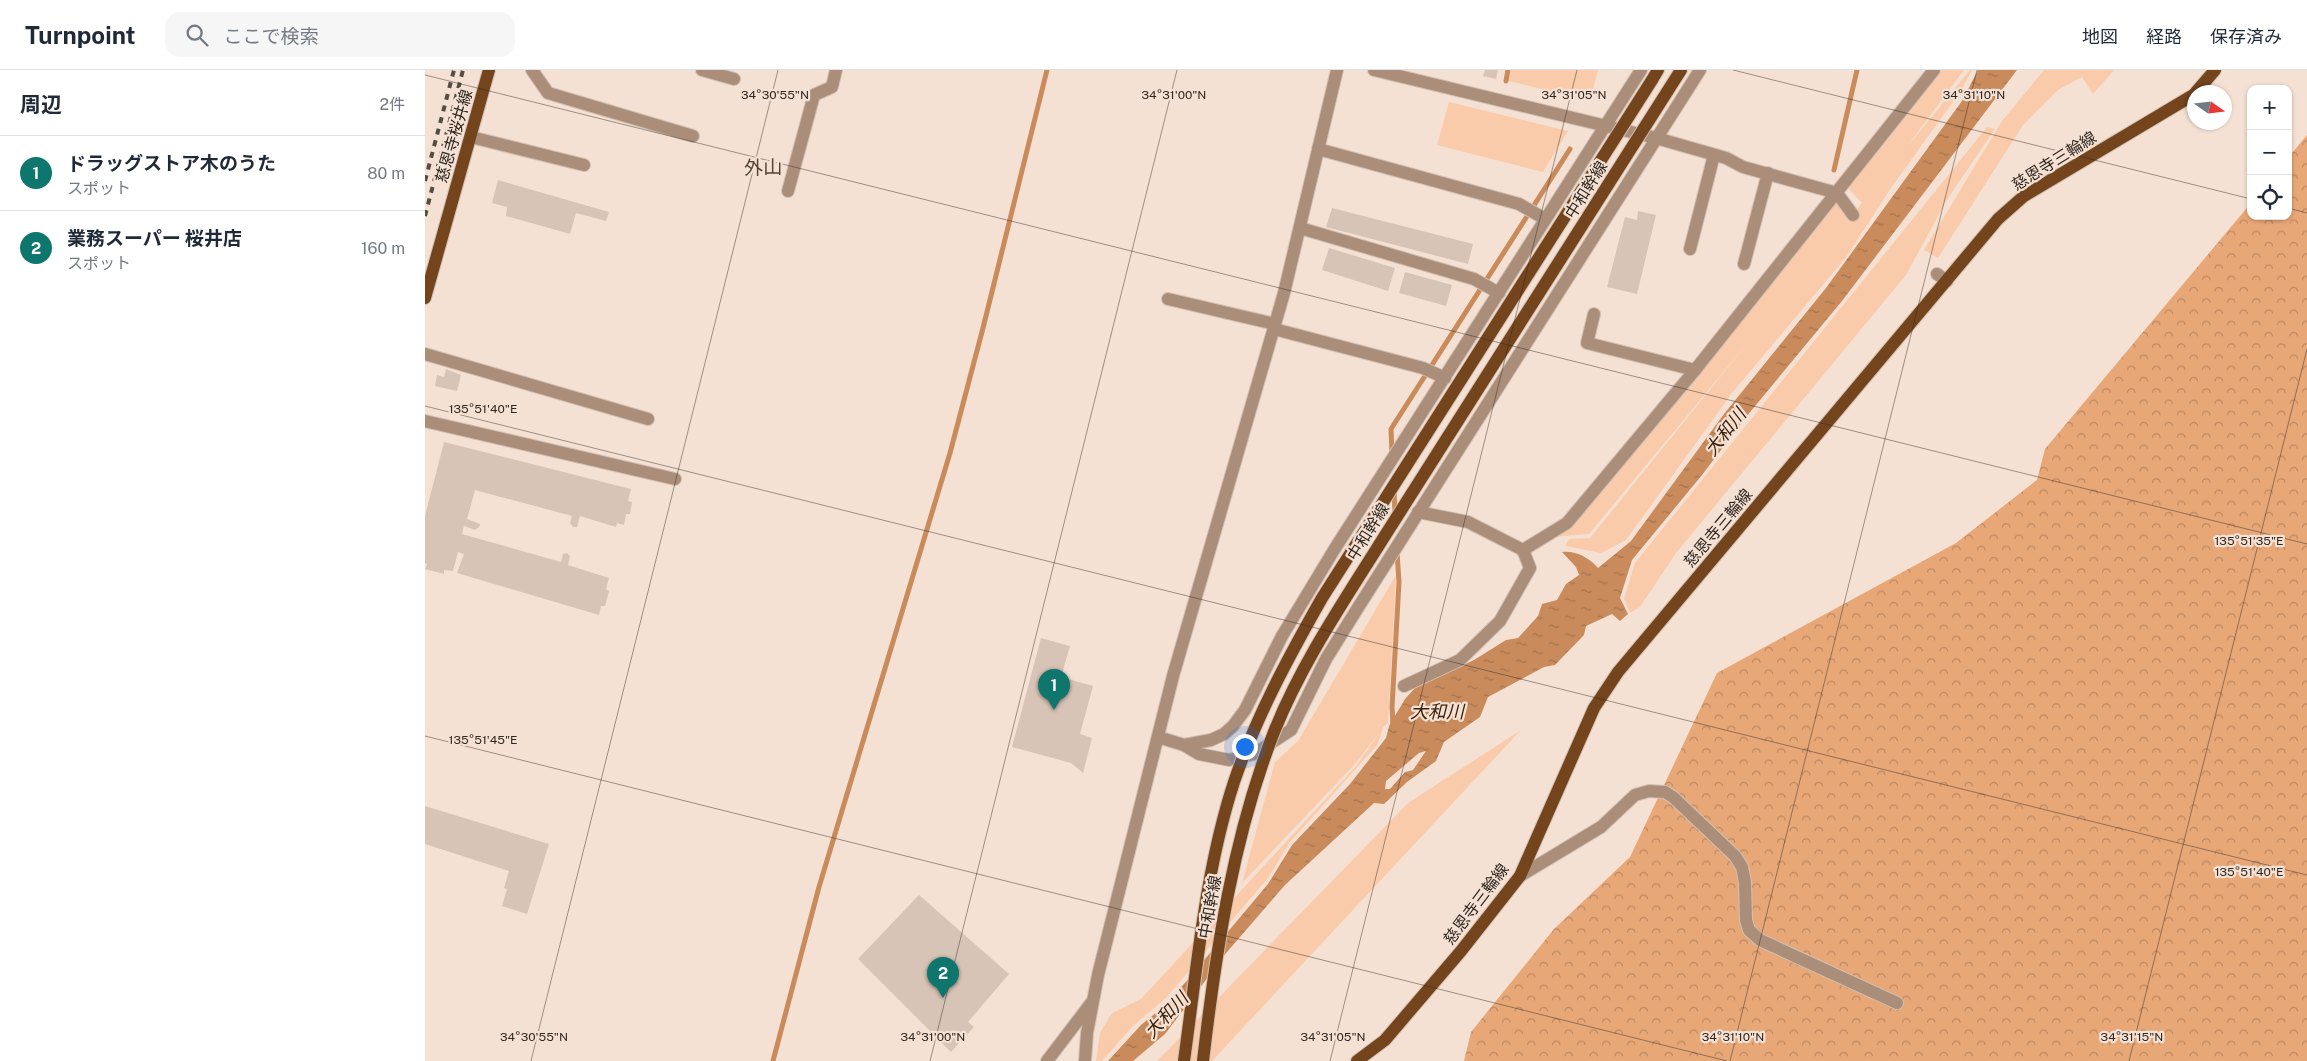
<!DOCTYPE html>
<html lang="ja">
<head>
<meta charset="utf-8">
<style>
  :root { --surface:#fff; --page:#f6f6f7; --text:#1f2937; --muted:#747a83; --line:#e0e1e3; --accent:#0f766e }
  body { margin:0; font-family:"Public Sans","Noto Sans JP",sans-serif; background:var(--page); color:var(--text) }
  .controls { position:absolute; right:15px; top:15px; display:grid; overflow:hidden; border-radius:10px; box-shadow:0 1px 4px #0004 }
  .controls button { width:45px; height:45px; display:grid; place-items:center; padding:0; border:0; border-bottom:1px solid var(--line); background:var(--surface); color:var(--text); font:25px sans-serif }
  .compass { position:absolute; left:1762px; top:15px; width:45px; height:45px; border-radius:50%; background:var(--surface); box-shadow:0 1px 4px #0004; rotate:104deg }
  .you { position:absolute; left:819px; top:676px; width:18px; height:18px; margin:-12px; border:4px solid #fff; border-radius:50%; background:#1a73e8; box-shadow:0 0 0 8px #1a73e833 }
  .badge { display:grid; place-items:center; width:32px; height:32px; border-radius:50%; background:var(--accent); color:#fff; font-size:16px; font-weight:700 }
  .pin { position:absolute; translate:-50% -41px; filter:drop-shadow(0 1px 2px #0008) }
  .pin::after { content:''; position:absolute; top:26px; width:18px; height:15px; background:inherit; clip-path:polygon(0 0,100% 0,50% 100%) }
  .list { margin:0; padding:0; list-style:none }
  h2 { display:flex; justify-content:space-between; align-items:center; height:65px; margin:0; padding:0 20px; font-size:21px }
  h2 small { font-size:16px; font-weight:400; color:var(--muted) }
  .list li { display:grid; grid-template-columns:32px 1fr auto; gap:15px; align-items:center; box-sizing:border-box; height:75px; padding:0 20px; border-top:1px solid var(--line) }
  .list b { display:block; font-size:19px; white-space:nowrap }
  .list p { margin:0; font-size:16px; white-space:nowrap; color:var(--muted) }
  .list em { font-size:16px; font-style:normal; color:var(--muted) }
  .icon { flex:none; width:28px; height:28px; fill:none; stroke:currentColor; stroke-width:2; stroke-linecap:round; stroke-linejoin:round }
  .map { position:relative; flex:none; width:1882px; height:991px; overflow:hidden }
  header { display:flex; align-items:center; gap:30px; box-sizing:border-box; height:70px; padding:0 25px; background:var(--surface); border-bottom:1px solid var(--line) }
  header strong { font-size:24px }
  nav { display:flex; gap:28px; margin-inline-start:auto; font-size:18px }
  .search { width:350px; height:45px; background:var(--page); display:flex; align-items:center; gap:12px; box-sizing:border-box; padding:0 18px; border-radius:15px; color:var(--muted); font-size:19px }
  main { display:flex }
  aside { flex:1; background:var(--surface) }
  .map>svg:first-child { display:block }
</style>
</head>
<body>
<header>
<strong>Turnpoint</strong>
<div class="search"><svg class="icon" aria-label="search" viewBox="0 0 24 24"><circle cx="10" cy="10" r="6"/><path d="M15 15l6 6"/></svg>ここで検索</div>
<nav><a>地図</a><a>経路</a><a>保存済み</a></nav>
</header>
<main>
<aside>
<h2>周辺<small>2件</small></h2>
<ul class="list">
<li><span class="badge">1</span><div><b>ドラッグストア木のうた</b><p>スポット</p></div><em>80 m</em></li>
<li><span class="badge">2</span><div><b>業務スーパー 桜井店</b><p>スポット</p></div><em>160 m</em></li>
</ul>
</aside>
<div class="map">
<svg width="1882" height="991" viewBox="0 0 1882 991">
  <defs>
    <pattern id="forest-crowns" width="20" height="18" patternUnits="userSpaceOnUse" patternTransform="scale(1.25)"><rect width="20" height="18" fill="#e8a777"/><path d="M2 6a3 3 0 1 1 6 0M12 15a3 3 0 1 1 6 0" fill="none" stroke="#bc8861"/></pattern>
    <pattern id="water-ripples" width="26" height="14" patternUnits="userSpaceOnUse" patternTransform="scale(1.25)"><rect width="26" height="14" fill="#ca8b5c"/><path d="M2 4q2-2 4 0t4 0M15 11q2-2 4 0t4 0" fill="none" stroke="#a4724c"/></pattern>
  </defs>
  <rect width="100%" height="100%" fill="#f5e1d3"/>
  <g fill="#f9cbaa">
    <path d="M 1086,0 L 1173,0 L 1165,31 L 1084,11 Z"/>
    <path d="M 1517,0 L 1539,0 L 1481,78 L 1545,0 L 1547,0 L 1535,22 L 1466,118 L 1422,186 L 1307,323 L 1201,470 L 1176,483 L 1140,476 L 1144,469 L 1165,468 L 1325,270 L 1164,464 L 1127,467 L 1416,126 L 1427,145 L 1437,133 L 1423,118 Z"/>
    <path d="M 1619,0 L 1689,0 L 1668,24 L 1657,7 L 1633,20 L 1598,55 L 1513,188 L 1499,180 L 1577,51 Z"/>
    <path d="M 1024,32 L 1143,61 L 1118,102 L 1012,75 Z"/>
    <path d="M 1562,57 L 1570,59 L 1523,128 L 1481,205 L 1251,483 L 1215,537 L 1205,543 L 1199,529 L 1210,493 Z"/>
    <path d="M 971,505 L 963,653 L 958,657 L 953,674 L 865,772 L 843,808 L 741,928 L 708,956 L 677,991 L 671,991 L 675,963 L 687,943 L 716,929 L 932,695 L 955,662 L 930,694 L 817,813 L 850,692 L 873,671 Z"/>
    <path d="M 1096,660 L 787,991 L 732,991 L 983,733 Z"/>
  </g>
  <path fill="url(#forest-crowns)" d="M 1882,65 L 1882,991 L 1039,991 L 1046,962 L 1129,859 L 1205,787 L 1292,603 L 1531,473 L 1612,410 L 1620,379 L 1826,133 L 1826,146 L 1863,146 L 1863,88 Z"/>
  <path fill="url(#water-ripples)" fill-rule="evenodd" d="M 1553,0 L 1592,0 L 1417,231 L 1321,347 L 1277,405 L 1207,490 L 1195,528 L 1203,544 L 1195,551 L 1187,544 L 1161,556 L 1159,565 L 1130,595 L 1119,597 L 1063,627 L 1055,647 L 1019,672 L 1011,691 L 982,712 L 959,734 L 949,733 L 860,815 L 802,882 L 740,964 L 708,991 L 683,991 L 716,955 L 743,933 L 843,814 L 867,775 L 925,714 L 961,668 L 964,656 L 980,629 L 990,618 L 1049,590 L 1081,570 L 1093,568 L 1113,546 L 1117,534 L 1132,530 L 1141,514 L 1154,505 L 1151,497 L 1137,482 C 1150,480 1165,488 1173,498 L 1206,471 L 1299,344 L 1401,218 L 1537,31 ZM 1001,681 L 988,700 L 980,702 L 965,719 L 960,719 L 961,711 L 994,683 Z"/>
  <g fill="none" stroke-linecap="round" stroke-linejoin="round">
    <g stroke="#ca8b5c" stroke-width="5">
      <path d="M 1081,11 L 1083,0"/>
      <path d="M 1409,100 L 1432,0"/>
      <path d="M 967,384 L 966,359 L 1145,79"/>
      <path d="M 969,420 L 970,444"/>
      <path d="M 968,656 L 967,637 L 974,512 L 972,482"/>
      <path d="M 348,991 L 394,817 L 525,383 L 558,258 L 622,0"/>
    </g>
  </g>
  <g fill="#d8c4b7">
    <path d="M 1060,0 L 1073,0 L 1071,9 L 1058,6 Z"/>
    <path d="M 73,110 L 184,142 L 181,151 L 151,143 L 145,164 L 81,146 L 82,137 L 67,133 Z"/>
    <path d="M 907,138 L 1048,174 L 1043,194 L 901,157 Z"/>
    <path d="M 1213,141 L 1231,145 L 1212,224 L 1182,217 L 1200,147 L 1212,150 Z"/>
    <path d="M 904,178 L 970,198 L 963,221 L 897,200 Z"/>
    <path d="M 980,202 L 1027,215 L 1021,236 L 974,223 Z"/>
    <path d="M 21,299 L 36,305 L 32,321 L 10,316 L 12,305 L 19,307 Z"/>
    <path d="M 19,372 L 206,419 L 203,431 L 207,432 L 205,444 L 201,444 L 199,455 L 192,453 L 191,457 L 155,446 L 152,457 L 148,457 L 145,453 L 147,446 L 50,420 L 42,449 L 55,454 L 54,457 L 50,460 L 39,456 L 37,464 L 136,492 L 138,484 L 142,483 L 145,486 L 143,495 L 184,508 L 181,519 L 184,521 L 180,536 L 176,536 L 174,545 L 32,503 L 39,484 L 33,482 L 28,501 L 19,500 L 19,504 L 0,499 L 2,494 L 0,493 L 0,446 Z"/>
    <path d="M 616,568 L 645,576 L 636,607 L 668,616 L 655,664 L 667,668 L 658,703 L 646,693 L 587,677 Z"/>
    <path d="M 0,736 L 124,774 L 102,844 L 77,836 L 82,819 L 79,818 L 84,801 L 0,774 Z"/>
    <path d="M 494,825 L 584,904 L 543,952 L 549,957 L 526,982 L 433,889 Z"/>
  </g>
  <g fill="none" stroke-linecap="round" stroke-linejoin="round">
    <g stroke="#d1c0b3" stroke-width="14">
      <g id="minor">
        <path d="M 107,0 L 123,23 L 268,66"/>
        <path d="M 277,0 L 309,9"/>
        <path d="M 949,0 L 1231,68 L 1301,88 L 1318,97 L 1412,123 L 1428,145"/>
        <path d="M 46,67 L 159,95"/>
        <path d="M 893,79 L 1094,134 L 1120,149"/>
        <path d="M 363,121 L 389,25 L 407,17 L 411,0"/>
        <path d="M 875,158 L 1049,209 L 1074,223"/>
        <path d="M 1265,179 L 1289,85"/>
        <path d="M 1319,194 L 1343,103"/>
        <path d="M 1512,204 L 1522,211"/>
        <path d="M 743,229 L 850,254"/>
        <path d="M 1169,244 L 1162,273 L 1270,300"/>
        <path d="M 849,259 L 998,298 L 1020,308"/>
        <path d="M 0,284 L 223,349"/>
        <path d="M 0,351 L 250,409"/>
        <path d="M 993,442 L 1043,452 L 1098,480 L 1142,453 L 1270,300 L 1509,0"/>
        <path d="M 979,616 L 1035,590 L 1075,551 L 1105,498 L 1098,480"/>
        <path d="M 733,667 L 759,675 L 774,684 L 804,690 L 829,684 L 866,660 L 901,589 L 934,536 L 1275,0"/>
        <path d="M 759,675 L 786,670 L 799,664 L 808,656 L 820,640 L 857,566 L 909,480 L 1216,0"/>
        <path d="M 1095,806 L 1176,757 L 1210,725 L 1224,721 L 1240,722 L 1248,727 L 1310,786 L 1317,797 L 1320,812 L 1321,850 L 1324,860 L 1335,870 L 1472,933"/>
        <path d="M 622,991 L 667,932"/>
        <path d="M 660,991 L 662,963 L 673,905 L 748,606 L 859,223 L 912,0"/>
      </g>
    </g>
    <g stroke="#d1c0b3" stroke-width="14">
      <g id="major">
        <path d="M 1227,10 L 1233,0"/>
        <path d="M 1242,22 L 1256,0"/>
        <path d="M 1771,22 L 1790,0"/>
        <path d="M 0,228 L 64,0"/>
        <path d="M 932,991 L 960,970 L 1036,881 L 1095,806 L 1169,638 L 1193,602 L 1573,149 L 1599,126 L 1770,24"/>
      </g>
    </g>
    <use href="#minor" stroke="#aa8e7a" stroke-width="12"/>
    <use href="#major" stroke="#74441d" stroke-width="12"/>
    <g stroke="#554c44" stroke-width="4" stroke-dasharray="6 6" stroke-linecap="butt">
      <path d="M 0,111 L 29,0"/>
      <path d="M 0,146 L 38,0"/>
    </g>
    <g stroke="#d1c0b3" stroke-width="14" stroke-linecap="butt">
      <g id="major-bridge">
        <path d="M 759,991 C 772,898 780,801 809,712 C 831,647 863,588 897,528 L 1227,10"/>
        <path d="M 778,991 C 791,880 808,767 849,662 C 877,592 921,528 961,464 L 1242,22"/>
      </g>
    </g>
    <use href="#major-bridge" stroke="#74441d" stroke-width="12"/>
  </g>
  <path fill="none" stroke="#2e2721" stroke-width="1" stroke-opacity="0.45" d="M 1308,0 L 1826,129M 0,5 L 1882,474M 1863,138 L 1882,143M 0,336 L 1882,805M 0,666 L 1302,991M 106,991 L 353,0M 505,991 L 752,0M 905,991 L 1152,0M 1305,991 L 1552,0M 1704,991 L 1882,279"/>
  <g text-anchor="middle" dominant-baseline="central" stroke-width="4.5" stroke-linejoin="round" paint-order="stroke">
    <g font-size="16" fill="#2e2721" stroke="#f5e1d3">
      <text transform="translate(29 66) rotate(-74)">慈恩寺桜井線</text>
      <text transform="translate(1629 91) rotate(-32)">慈恩寺三輪線</text>
      <text transform="translate(1161 120) rotate(-58)">中和幹線</text>
      <text transform="translate(1293 458) rotate(-50)">慈恩寺三輪線</text>
      <text transform="translate(943 462) rotate(-58)">中和幹線</text>
      <text transform="translate(1051 834) rotate(-53)">慈恩寺三輪線</text>
      <text transform="translate(785 837) rotate(-80)">中和幹線</text>
    </g>
    <g font-size="18" font-style="italic" fill="#3c220d" stroke="#f5e1d3">
      <text transform="translate(1300 362) rotate(-52)">大和川</text>
      <text x="1012" y="641">大和川</text>
      <text transform="translate(741 945) rotate(-47)">大和川</text>
    </g>
    <g font-size="19" fill="#514236" stroke="#f5e1d3">
      <text x="338" y="97">外山</text>
    </g>
  </g>
  <g font-size="12" text-anchor="middle" fill="#2e2721" stroke="#f5e1d3" stroke-width="4.5" stroke-linejoin="round" paint-order="stroke">
    <text x="1149" y="29">34°31'05"N</text>
    <text x="1549" y="29">34°31'10"N</text>
    <text x="350" y="29">34°30'55"N</text>
    <text x="749" y="29">34°31'00"N</text>
    <text x="58" y="343">135°51'40"E</text>
    <text x="1824" y="475">135°51'35"E</text>
    <text x="58" y="674">135°51'45"E</text>
    <text x="1824" y="806">135°51'40"E</text>
    <text x="109" y="971">34°30'55"N</text>
    <text x="508" y="971">34°31'00"N</text>
    <text x="908" y="971">34°31'05"N</text>
    <text x="1308" y="971">34°31'10"N</text>
    <text x="1707" y="971">34°31'15"N</text>
  </g>
</svg>
<div class="controls">
<button>+</button>
<button>−</button>
<button><svg class="icon" aria-label="locate" viewBox="0 0 24 24"><circle cx="12" cy="12" r="6"/><path d="M12 2v4M12 18v4M2 12h4M18 12h4"/></svg></button>
</div>
<svg class="compass" viewBox="-18 -18 36 36"><path d="M0-13l5 13h-10z" fill="#e53935"/><path d="M0 13l5-13h-10z" fill="#747a83"/></svg>
<div class="you"></div>
<div class="pin badge" style="left:629px;top:640px">1</div>
<div class="pin badge" style="left:518px;top:928px">2</div>
</div>
</main>
</body>
</html>
